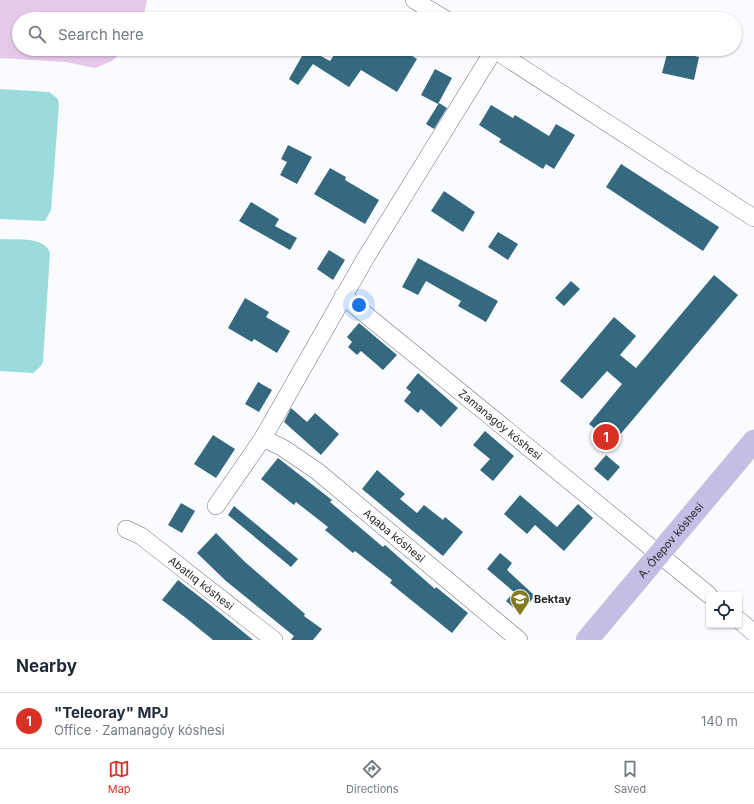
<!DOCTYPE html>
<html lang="en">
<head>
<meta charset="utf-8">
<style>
  :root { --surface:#fff; --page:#f6f6f7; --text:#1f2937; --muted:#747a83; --line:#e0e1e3; --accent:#d93025 }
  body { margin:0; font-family:Inter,sans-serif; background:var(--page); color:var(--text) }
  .controls { position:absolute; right:12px; bottom:12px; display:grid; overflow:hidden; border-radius:4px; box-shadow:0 1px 3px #0004 }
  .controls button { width:36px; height:36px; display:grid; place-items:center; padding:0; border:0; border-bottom:1px solid var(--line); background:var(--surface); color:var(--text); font:20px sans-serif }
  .you { position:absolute; left:359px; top:305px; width:14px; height:14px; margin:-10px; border:3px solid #fff; border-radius:50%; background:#1a73e8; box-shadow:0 0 0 6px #1a73e833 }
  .badge { display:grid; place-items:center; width:26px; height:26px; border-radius:50%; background:var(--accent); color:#fff; font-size:13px; font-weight:700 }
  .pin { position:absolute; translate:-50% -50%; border:2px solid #fff; box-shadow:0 1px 4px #0006 }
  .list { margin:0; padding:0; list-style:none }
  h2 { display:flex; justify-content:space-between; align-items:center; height:52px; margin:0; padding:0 16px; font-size:17px }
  h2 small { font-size:13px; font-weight:400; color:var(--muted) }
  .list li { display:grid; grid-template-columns:26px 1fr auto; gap:12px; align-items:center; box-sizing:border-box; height:56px; padding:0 16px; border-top:1px solid var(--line) }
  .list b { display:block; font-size:15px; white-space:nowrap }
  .list p { margin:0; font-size:13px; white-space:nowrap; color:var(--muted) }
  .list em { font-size:13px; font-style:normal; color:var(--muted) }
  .icon { flex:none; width:22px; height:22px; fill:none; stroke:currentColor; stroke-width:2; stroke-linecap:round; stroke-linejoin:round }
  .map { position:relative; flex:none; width:754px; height:640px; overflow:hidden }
  .search { position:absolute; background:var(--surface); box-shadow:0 1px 3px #0004; left:12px; right:12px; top:12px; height:44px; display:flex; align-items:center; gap:10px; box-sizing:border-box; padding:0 14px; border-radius:22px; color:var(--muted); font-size:15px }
  .sheet { height:108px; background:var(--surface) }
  nav { display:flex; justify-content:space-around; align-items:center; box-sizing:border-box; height:56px; border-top:1px solid var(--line); background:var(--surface); font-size:11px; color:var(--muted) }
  nav a { display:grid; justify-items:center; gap:2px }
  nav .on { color:var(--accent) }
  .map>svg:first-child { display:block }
</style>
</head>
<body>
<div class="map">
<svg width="754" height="640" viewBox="0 0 754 640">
  <rect width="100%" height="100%" fill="#f9fbff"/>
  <path fill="#e5c7e9" d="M 0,0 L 147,0 L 143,19 L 19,19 L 19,49 L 125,49 L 112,61 L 95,68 L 66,62 L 0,58 Z"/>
  <g fill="#9bdbdc">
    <path d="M 0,89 L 49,92 L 58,99 L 59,105 L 51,210 L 45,221 L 0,219 Z"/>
    <path d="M 0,239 C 15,240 45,236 50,253 L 43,362 L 41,366 L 33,373 L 0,371 Z"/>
  </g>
  <g fill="#35697f">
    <path d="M 290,49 L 308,49 L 330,61 L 338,49 L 401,49 L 417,59 L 397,92 L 361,70 L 349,87 L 313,64 L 298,85 L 289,79 L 302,56 Z"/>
    <path d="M 668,50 L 699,57 L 694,80 L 662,73 Z"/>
    <path d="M 435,69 L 452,78 L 438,104 L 421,95 Z"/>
    <path d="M 439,103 L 447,108 L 434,129 L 426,124 Z"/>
    <path d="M 491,105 L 513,118 L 515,115 L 549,136 L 556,124 L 575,135 L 554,169 L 546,164 L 543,169 L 499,142 L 501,139 L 479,125 Z"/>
    <path d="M 288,145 L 312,157 L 297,184 L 280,175 L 287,162 L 281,159 Z"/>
    <path d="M 621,164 L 719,227 L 703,251 L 606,187 Z"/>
    <path d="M 330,168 L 346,177 L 345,180 L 379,200 L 365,224 L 314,194 Z"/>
    <path d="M 444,191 L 475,212 L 463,232 L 431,211 Z"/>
    <path d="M 251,202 L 279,219 L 275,226 L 297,238 L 290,250 L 239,221 Z"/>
    <path d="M 498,232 L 518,244 L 508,260 L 488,247 Z"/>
    <path d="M 329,250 L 345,260 L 333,280 L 317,269 Z"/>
    <path d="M 418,258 L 498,301 L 486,322 L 458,306 L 461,301 L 426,281 L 418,295 L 402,287 Z"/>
    <path d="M 714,275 L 738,295 L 613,443 L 589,424 L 622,384 L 607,371 L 582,399 L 560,381 L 614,317 L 636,336 L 620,355 L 636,368 Z"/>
    <path d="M 571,281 L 580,289 L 564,306 L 555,298 Z"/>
    <path d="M 245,298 L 269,312 L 266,317 L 290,331 L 277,353 L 254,339 L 252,342 L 228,328 Z"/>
    <path d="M 359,323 L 397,355 L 383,370 L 361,351 L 357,355 L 348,347 L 352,342 L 347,337 Z"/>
    <path d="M 418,373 L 458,408 L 441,427 L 421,409 L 418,413 L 404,401 L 411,392 L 406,388 Z"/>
    <path d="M 258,382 L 272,390 L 259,412 L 245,404 Z"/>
    <path d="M 291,408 L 307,422 L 315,413 L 339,434 L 321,455 L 284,422 Z"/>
    <path d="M 485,431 L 514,456 L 493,481 L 480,470 L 490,459 L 473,445 Z"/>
    <path d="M 213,435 L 235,449 L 216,478 L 194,464 Z"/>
    <path d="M 606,455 L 620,467 L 608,481 L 594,469 Z"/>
    <path d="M 278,458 L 332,500 L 330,502 L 383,547 L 385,545 L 435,589 L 436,587 L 468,613 L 452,633 L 390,583 L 392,580 L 355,551 L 353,553 L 325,530 L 328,527 L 296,502 L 294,505 L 261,479 Z"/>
    <path d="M 377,470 L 405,494 L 400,499 L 417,513 L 424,505 L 443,520 L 445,517 L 463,532 L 443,556 L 362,489 Z"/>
    <path d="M 520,495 L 557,527 L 578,504 L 593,518 L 564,551 L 535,525 L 527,534 L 504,514 Z"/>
    <path d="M 181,503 L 195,511 L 182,533 L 168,525 Z"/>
    <path d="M 234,506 L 298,559 L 291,567 L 228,515 Z"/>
    <path d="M 216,533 L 245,562 L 305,614 L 304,616 L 322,629 L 313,640 L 291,640 L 294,636 L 226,581 L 197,553 Z"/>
    <path d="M 500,553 L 512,563 L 507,570 L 535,596 L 520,613 L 506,601 L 514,592 L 487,569 Z"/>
    <path d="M 178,580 L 209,604 L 253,640 L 213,640 L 186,618 L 162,600 Z"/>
  </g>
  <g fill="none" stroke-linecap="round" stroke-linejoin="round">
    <g stroke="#6c727a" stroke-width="18">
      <g id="minor">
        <path d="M 414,0 L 445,19"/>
        <path d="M 493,49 L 754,218"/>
        <path id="s1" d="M 343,296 L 709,595"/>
        <path id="s2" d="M 263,438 L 283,448 L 317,471 L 519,640"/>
        <path d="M 216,506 L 263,438 L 365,259 L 494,50"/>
        <path id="s3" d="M 126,529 L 141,536 L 274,640"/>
        <path d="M 739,620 L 754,633"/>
      </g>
    </g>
    <g stroke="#d8d8d9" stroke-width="23">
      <g id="major">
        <path id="s4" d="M 587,640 L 754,441"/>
      </g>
    </g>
    <use href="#minor" stroke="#fff" stroke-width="17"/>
    <use href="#major" stroke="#c4bee4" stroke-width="22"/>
  </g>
  <defs>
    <g id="school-pin" transform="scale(1)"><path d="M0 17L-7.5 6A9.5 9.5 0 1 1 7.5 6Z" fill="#867a20" stroke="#fff"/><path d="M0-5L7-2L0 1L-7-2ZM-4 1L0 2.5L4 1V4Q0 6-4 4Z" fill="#fff"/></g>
  </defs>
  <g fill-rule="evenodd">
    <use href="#school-pin" x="520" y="599"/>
  </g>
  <g text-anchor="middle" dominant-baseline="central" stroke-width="4" stroke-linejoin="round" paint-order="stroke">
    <g font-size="11" fill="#25272b" stroke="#fff">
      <text stroke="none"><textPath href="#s1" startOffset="203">Zamanagóy kóshesi</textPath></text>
      <text stroke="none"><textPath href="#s2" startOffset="164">Aqaba kóshesi</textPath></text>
      <text stroke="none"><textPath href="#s4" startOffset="130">A. Ótepov kóshesi</textPath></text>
      <text stroke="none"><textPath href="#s3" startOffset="93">Abatlıq kóshesi</textPath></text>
    </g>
    <g font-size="11" font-weight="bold" fill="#25272b" stroke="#fff" text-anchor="start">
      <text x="534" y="599">Bektay</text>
    </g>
  </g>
</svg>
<div class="controls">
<button><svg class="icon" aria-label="locate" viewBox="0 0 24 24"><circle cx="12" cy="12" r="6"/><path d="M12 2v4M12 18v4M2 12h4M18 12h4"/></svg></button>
</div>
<div class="you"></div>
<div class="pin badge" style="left:606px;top:437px">1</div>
<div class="search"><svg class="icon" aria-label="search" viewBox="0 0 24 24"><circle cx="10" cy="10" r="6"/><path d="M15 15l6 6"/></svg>Search here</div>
</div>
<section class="sheet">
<h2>Nearby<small></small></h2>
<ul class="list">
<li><span class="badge">1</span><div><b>&quot;Teleoray&quot; MPJ</b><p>Office · Zamanagóy kóshesi</p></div><em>140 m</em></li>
</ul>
</section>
<nav>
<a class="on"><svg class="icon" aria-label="map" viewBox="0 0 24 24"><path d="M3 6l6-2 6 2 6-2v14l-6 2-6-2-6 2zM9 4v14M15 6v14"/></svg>Map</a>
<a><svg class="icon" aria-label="directions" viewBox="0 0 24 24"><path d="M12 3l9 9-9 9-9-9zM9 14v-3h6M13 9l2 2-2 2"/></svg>Directions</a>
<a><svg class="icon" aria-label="saved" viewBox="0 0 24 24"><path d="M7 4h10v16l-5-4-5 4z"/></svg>Saved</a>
</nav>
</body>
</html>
